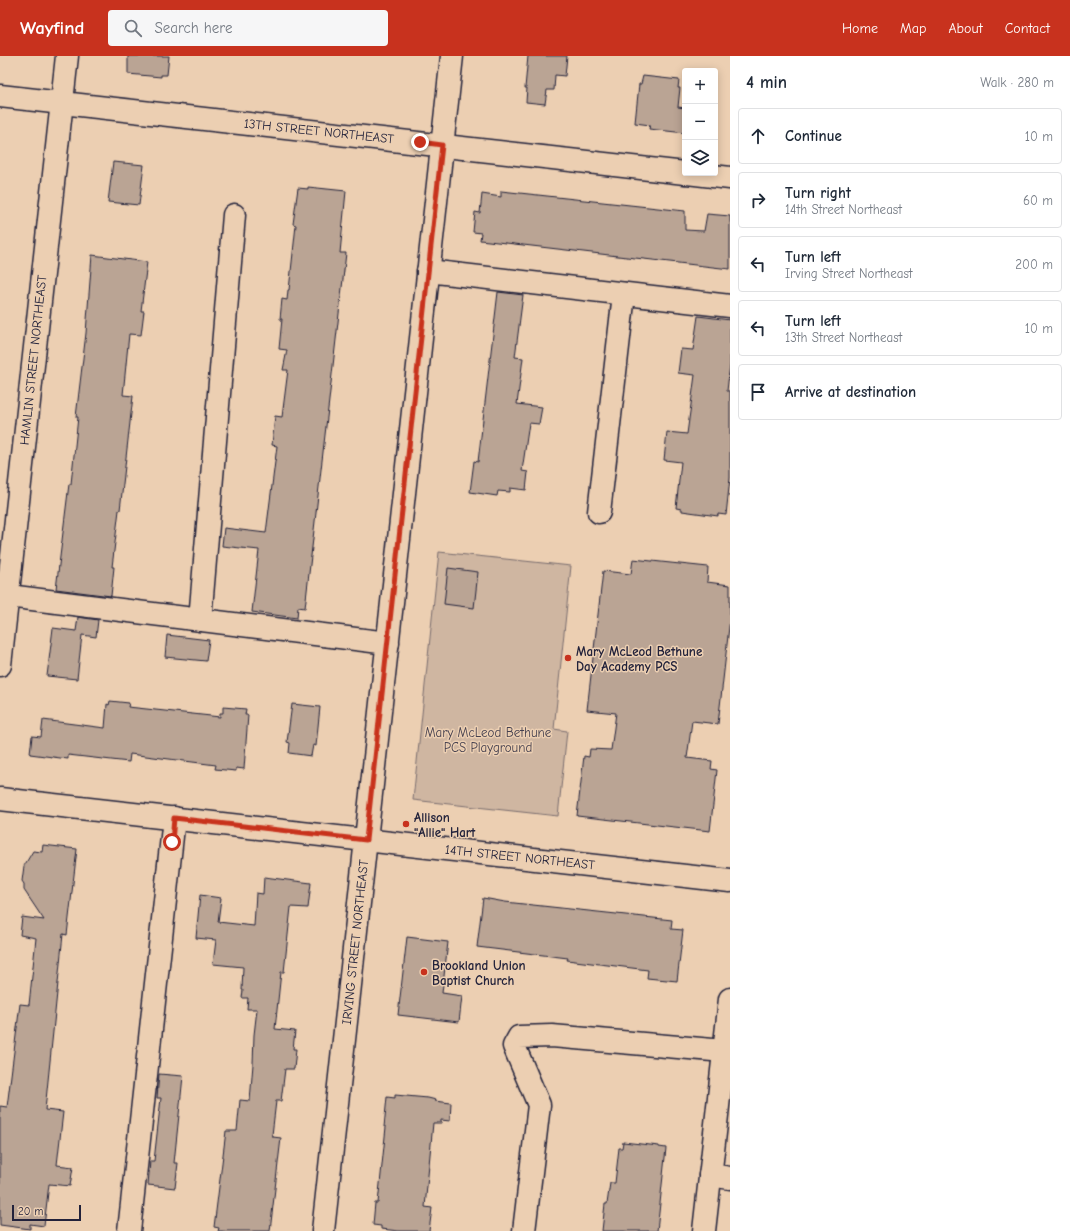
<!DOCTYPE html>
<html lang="en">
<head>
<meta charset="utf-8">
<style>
  :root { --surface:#fff; --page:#f6f6f7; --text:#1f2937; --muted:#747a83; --line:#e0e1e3; --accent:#c8321e }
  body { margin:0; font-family:"Comic Neue",sans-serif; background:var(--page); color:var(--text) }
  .controls { position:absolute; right:12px; top:12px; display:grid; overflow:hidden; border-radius:4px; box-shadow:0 2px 10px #0003 }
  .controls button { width:36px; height:36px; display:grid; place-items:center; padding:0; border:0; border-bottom:1px solid var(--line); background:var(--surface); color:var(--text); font:20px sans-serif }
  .scale { position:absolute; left:12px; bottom:10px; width:69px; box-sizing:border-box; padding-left:4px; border:2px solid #22223b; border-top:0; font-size:11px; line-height:14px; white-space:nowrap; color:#22223b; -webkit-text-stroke:3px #eccfb2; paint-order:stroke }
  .stop { position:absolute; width:12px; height:12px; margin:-9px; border:3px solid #c8321e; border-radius:50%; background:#fff }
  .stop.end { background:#c8321e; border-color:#fff; box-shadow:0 1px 4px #0008 }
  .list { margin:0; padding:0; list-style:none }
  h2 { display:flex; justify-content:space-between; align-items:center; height:52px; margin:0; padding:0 16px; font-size:17px }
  h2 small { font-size:13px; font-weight:400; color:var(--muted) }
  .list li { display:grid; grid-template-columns:26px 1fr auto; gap:12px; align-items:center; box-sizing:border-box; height:56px; margin:0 8px 8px; padding:0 8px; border:1px solid var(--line); border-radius:4px }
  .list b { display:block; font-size:15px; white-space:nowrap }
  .list p { margin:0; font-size:13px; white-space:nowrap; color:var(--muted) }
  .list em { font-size:13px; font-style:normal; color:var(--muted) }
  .icon { flex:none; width:22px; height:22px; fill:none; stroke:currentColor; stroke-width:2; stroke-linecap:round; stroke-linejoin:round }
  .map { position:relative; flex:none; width:730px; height:1175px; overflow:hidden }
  header { display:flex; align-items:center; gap:24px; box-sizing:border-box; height:56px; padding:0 20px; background:var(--accent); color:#fff }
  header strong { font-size:19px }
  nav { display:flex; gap:22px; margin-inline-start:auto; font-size:14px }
  .search { width:280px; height:36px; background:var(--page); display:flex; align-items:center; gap:10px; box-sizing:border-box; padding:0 14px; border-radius:4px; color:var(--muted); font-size:15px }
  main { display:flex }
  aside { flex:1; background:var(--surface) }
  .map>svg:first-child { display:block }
</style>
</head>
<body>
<header>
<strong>Wayfind</strong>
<div class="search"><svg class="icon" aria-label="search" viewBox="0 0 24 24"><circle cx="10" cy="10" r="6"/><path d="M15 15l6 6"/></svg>Search here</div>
<nav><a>Home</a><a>Map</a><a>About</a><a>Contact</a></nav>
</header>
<main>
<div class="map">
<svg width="730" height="1175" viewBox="0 0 730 1175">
  <rect width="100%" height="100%" fill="#eccfb2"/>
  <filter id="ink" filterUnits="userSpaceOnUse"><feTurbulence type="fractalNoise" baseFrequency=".025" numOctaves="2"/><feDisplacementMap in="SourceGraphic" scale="8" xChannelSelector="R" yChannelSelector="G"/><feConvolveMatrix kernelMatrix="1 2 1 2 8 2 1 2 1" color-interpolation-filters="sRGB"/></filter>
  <g filter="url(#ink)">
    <path fill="#cfb6a1" stroke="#786c6e" d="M 439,496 L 571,510 L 554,673 L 567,675 L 558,760 L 413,744 Z"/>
    <g fill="#baa494" stroke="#22223b">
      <path d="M 128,0 L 169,0 L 167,19 L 161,19 L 161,21 L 128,18 Z"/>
      <path d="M 528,0 L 567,0 L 565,20 L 555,19 L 554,34 L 547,34 L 545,48 L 526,46 L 527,32 L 525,32 Z"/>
      <path d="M 643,20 L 679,24 L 678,32 L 680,32 L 678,51 L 685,52 L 685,77 L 649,73 L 650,69 L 635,67 L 639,28 L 641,28 Z"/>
      <path d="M 113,106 L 144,109 L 139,149 L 108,146 Z"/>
      <path d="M 308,131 L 346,135 L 340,197 L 346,197 L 305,552 L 298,551 L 297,562 L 252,556 L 259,494 L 222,490 L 224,472 L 266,477 L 277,390 L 272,389 L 275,360 L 282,361 L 288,314 L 283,314 L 287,294 L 279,293 L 282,263 L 280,263 L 282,243 L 287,244 L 288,234 L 289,234 L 296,169 L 293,168 L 298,132 L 308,133 Z"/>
      <path d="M 501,135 L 685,155 L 685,174 L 704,175 L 707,158 L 730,160 L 730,213 L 480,184 L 481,177 L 473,176 L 475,156 L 480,157 L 482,138 L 501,141 Z"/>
      <path d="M 92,199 L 147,206 L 141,255 L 144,255 L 141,279 L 129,278 L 123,339 L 133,340 L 120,454 L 119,454 L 112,511 L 114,511 L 111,540 L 56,533 L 69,428 L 71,428 L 78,361 L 76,361 L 86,277 Z"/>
      <path d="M 498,236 L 523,239 L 515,301 L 523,302 L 517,348 L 542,351 L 539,368 L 529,367 L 522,415 L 528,416 L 526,434 L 510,432 L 510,436 L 498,435 L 497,440 L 470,436 L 474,405 L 478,406 Z"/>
      <path d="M 698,260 L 730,264 L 730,308 L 727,335 L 730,335 L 730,422 L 726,459 L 718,458 L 718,460 L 682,455 L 682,453 L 676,452 L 681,406 L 664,404 L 667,376 L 687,378 L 695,319 L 678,317 L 681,293 L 693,294 Z"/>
      <path d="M 633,503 L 708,511 L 707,526 L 730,529 L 730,562 L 718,668 L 692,665 L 687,702 L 712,705 L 711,713 L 717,714 L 710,775 L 577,760 L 584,700 L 589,701 L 590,693 L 611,694 L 616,657 L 587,654 L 603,515 L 631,518 Z"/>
      <path d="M 448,512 L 478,516 L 474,552 L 444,548 Z"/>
      <path d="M 78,561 L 98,564 L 96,581 L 82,579 L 77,623 L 47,620 L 53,572 L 76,575 Z"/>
      <path d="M 167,579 L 209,584 L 206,605 L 165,601 Z"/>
      <path d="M 110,645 L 129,647 L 128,651 L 220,661 L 220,657 L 223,657 L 223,651 L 246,653 L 245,659 L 248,659 L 244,713 L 236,712 L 236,715 L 215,713 L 216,709 L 130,698 L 129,706 L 68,699 L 68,703 L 30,698 L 32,680 L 41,681 L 43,664 L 105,672 L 107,648 L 109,649 Z"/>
      <path d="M 292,648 L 320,651 L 316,690 L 313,689 L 311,700 L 289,697 L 290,687 L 287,686 Z"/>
      <path d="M 43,789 L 77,793 L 67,879 L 63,878 L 45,1054 L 63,1056 L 57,1109 L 73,1111 L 70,1130 L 49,1128 L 44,1170 L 30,1168 L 30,1173 L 0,1169 L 0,1050 L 7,1051 L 20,948 L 29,949 L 36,882 L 20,879 L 22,861 L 44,864 L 24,834 L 24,828 L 22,825 L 24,810 L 33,795 L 42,796 Z"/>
      <path d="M 264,821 L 311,827 L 308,852 L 291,851 L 284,916 L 281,916 L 275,973 L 295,975 L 293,993 L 296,993 L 294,1013 L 285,1013 L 281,1045 L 276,1045 L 272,1079 L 273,1079 L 273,1081 L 281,1082 L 270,1175 L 218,1175 L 219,1172 L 214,1171 L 226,1075 L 237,1075 L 240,1044 L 250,1045 L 253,1008 L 254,979 L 257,953 L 247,953 L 248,942 L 242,942 L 243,934 L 242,934 L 243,911 L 213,908 L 216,884 L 196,882 L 200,839 L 221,842 L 218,866 L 254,870 L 256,837 L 263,838 Z"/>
      <path d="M 483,842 L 505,846 L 672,864 L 671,873 L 683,874 L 677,925 L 647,922 L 648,914 L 567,904 L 568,902 L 477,891 Z"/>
      <path d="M 407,881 L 448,886 L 442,937 L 462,940 L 459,966 L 398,959 Z"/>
      <path d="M 159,1018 L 183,1020 L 174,1107 L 178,1107 L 175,1132 L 148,1129 L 150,1105 L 154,1105 L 161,1042 L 157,1042 Z"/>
      <path d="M 395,1039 L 428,1042 L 436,1044 L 435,1045 L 451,1047 L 450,1065 L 441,1064 L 441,1067 L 433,1067 L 425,1151 L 432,1152 L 429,1175 L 399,1175 L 381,1173 L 381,1170 L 373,1169 L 375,1147 L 378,1147 L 386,1071 L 384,1071 L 387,1041 L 395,1042 Z"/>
      <path d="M 623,1086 L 659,1090 L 659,1091 L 666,1092 L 657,1175 L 602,1175 L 605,1148 L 607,1148 L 610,1127 L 615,1127 L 619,1092 L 622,1092 Z"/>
    </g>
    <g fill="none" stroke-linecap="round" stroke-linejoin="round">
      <g stroke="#22223b" stroke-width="25">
        <g id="minor">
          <path d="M 0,40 L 685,117"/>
          <path d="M 687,117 L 730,122"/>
          <path d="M 428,215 L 730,250"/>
          <path d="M 599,456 L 624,238"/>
          <path d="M 8,540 L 388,587"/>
          <path d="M 200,564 L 234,159"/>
          <path d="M 0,609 L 67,0"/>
          <path d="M 0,743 L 730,825"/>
          <path d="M 710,1119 L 730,1122"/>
          <path d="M 129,1175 L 174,762"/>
          <path d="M 323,1175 L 452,0"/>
          <path d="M 524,1175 L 539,1049 L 514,990 L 519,981 L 552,980 L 724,995"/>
          <path d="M 704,1175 L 730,943"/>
        </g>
      </g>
      <use href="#minor" stroke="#eccfb2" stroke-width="22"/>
    </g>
  </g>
  <g fill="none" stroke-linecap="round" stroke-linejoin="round" filter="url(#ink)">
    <path stroke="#c8321e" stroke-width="5" d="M 172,786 L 174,762 L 366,784 L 442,89 L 420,86"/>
  </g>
  <g fill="#c8321e" stroke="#eccfb2" stroke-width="1.5">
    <circle cx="568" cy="602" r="4"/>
    <circle cx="406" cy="768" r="4"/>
    <circle cx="424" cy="916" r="4"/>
  </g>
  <g text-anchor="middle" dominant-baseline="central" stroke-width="3" stroke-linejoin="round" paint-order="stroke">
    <g font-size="13" fill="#22223b" stroke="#eccfb2">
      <text transform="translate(319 75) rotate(6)">13TH STREET NORTHEAST</text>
      <text transform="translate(33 304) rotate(-84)">HAMLIN STREET NORTHEAST</text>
      <text transform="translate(520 801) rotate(6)">14TH STREET NORTHEAST</text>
      <text transform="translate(355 886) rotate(-84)">IRVING STREET NORTHEAST</text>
    </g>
    <g font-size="13" font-weight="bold" fill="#22223b" stroke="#eccfb2" text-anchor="start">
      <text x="576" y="595">Mary McLeod Bethune<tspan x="576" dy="15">Day Academy PCS</tspan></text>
      <text x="414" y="761">Allison<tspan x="414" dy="15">"Allie" Hart</tspan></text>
      <text x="432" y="909">Brookland Union<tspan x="432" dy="15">Baptist Church</tspan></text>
    </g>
    <g font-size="13" fill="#45404f" stroke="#eccfb2">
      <text x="488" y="676">Mary McLeod Bethune<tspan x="488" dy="15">PCS Playground</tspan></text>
    </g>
  </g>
</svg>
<div class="controls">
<button>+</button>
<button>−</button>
<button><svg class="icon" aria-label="layers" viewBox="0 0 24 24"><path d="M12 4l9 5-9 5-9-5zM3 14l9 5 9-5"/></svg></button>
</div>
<div class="scale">20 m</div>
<div class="stop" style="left:172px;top:786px"></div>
<div class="stop end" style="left:420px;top:86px"></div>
</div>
<aside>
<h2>4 min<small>Walk · 280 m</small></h2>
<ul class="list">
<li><svg class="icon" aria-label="ahead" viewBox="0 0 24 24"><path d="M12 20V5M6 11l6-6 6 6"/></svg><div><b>Continue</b></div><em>10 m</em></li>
<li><svg class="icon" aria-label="right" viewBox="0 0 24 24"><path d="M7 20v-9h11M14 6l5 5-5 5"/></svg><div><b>Turn right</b><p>14th Street Northeast</p></div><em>60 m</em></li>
<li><svg class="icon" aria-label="left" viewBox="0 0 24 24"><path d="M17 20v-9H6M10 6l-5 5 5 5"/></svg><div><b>Turn left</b><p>Irving Street Northeast</p></div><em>200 m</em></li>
<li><svg class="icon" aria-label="left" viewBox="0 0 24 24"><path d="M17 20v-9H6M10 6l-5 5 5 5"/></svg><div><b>Turn left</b><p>13th Street Northeast</p></div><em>10 m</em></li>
<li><svg class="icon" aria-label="arrive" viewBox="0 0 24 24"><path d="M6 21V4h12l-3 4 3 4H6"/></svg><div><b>Arrive at destination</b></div></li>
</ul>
</aside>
</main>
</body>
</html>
